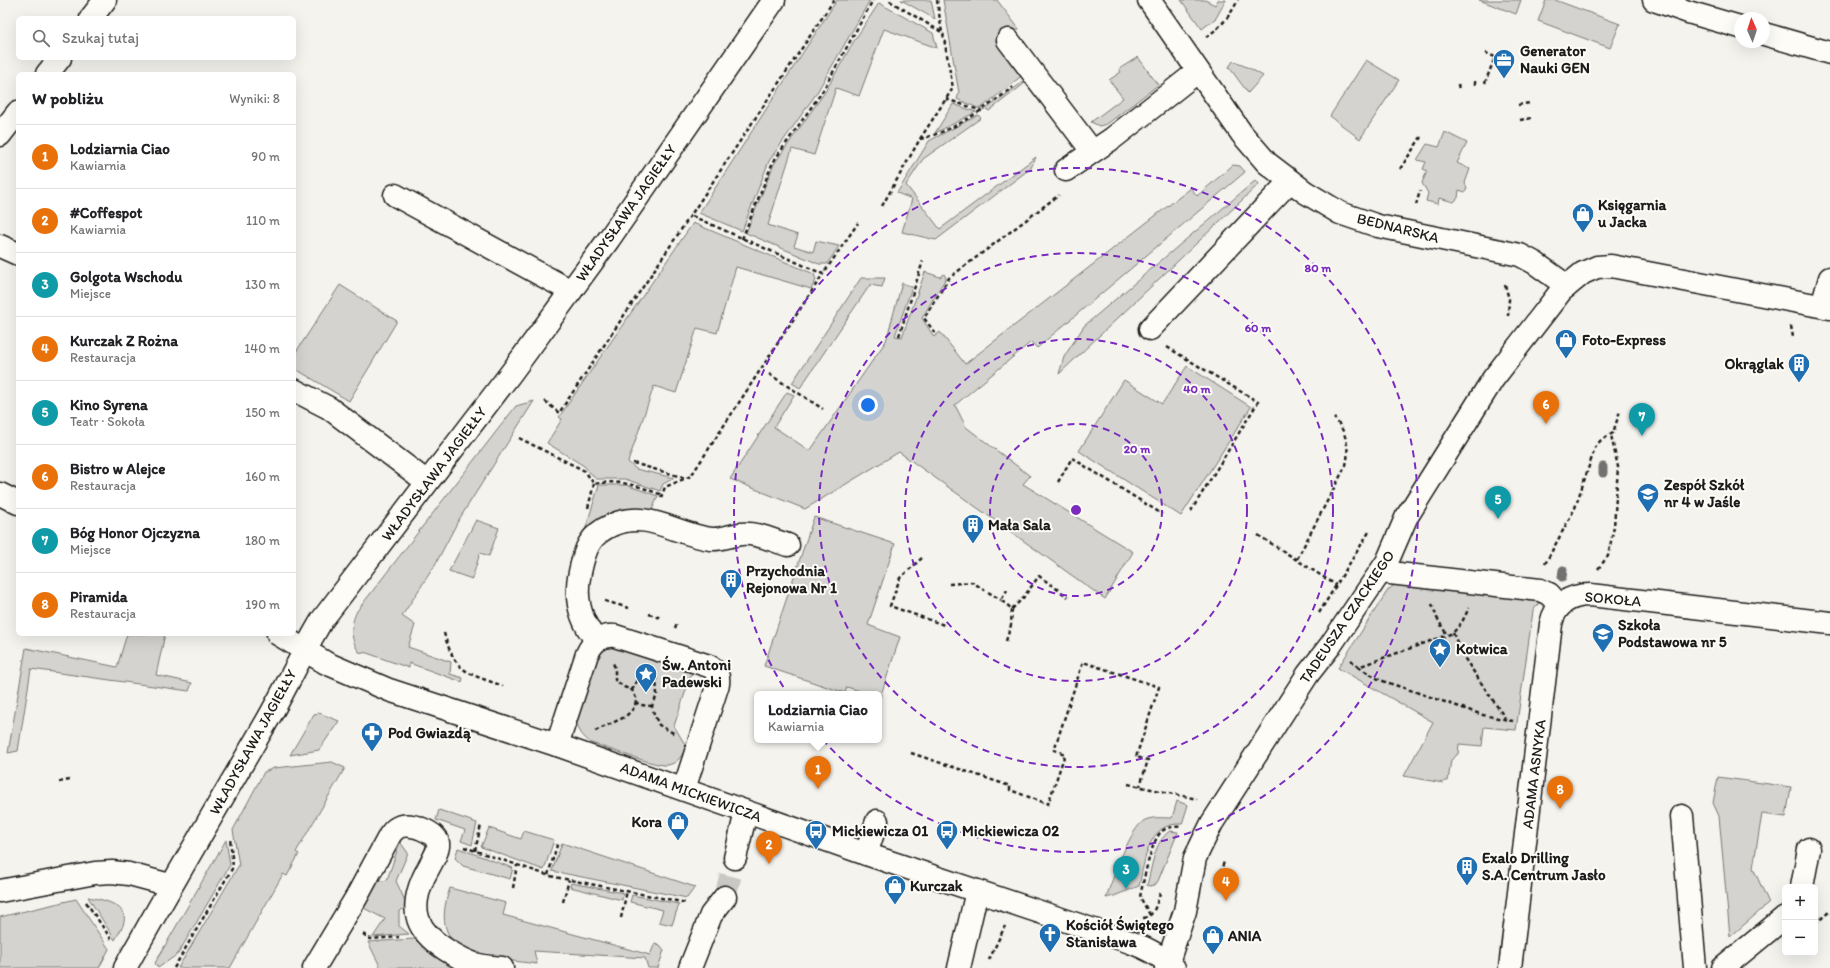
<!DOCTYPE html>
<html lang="pl">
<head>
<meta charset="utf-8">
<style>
  :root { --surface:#fff; --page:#f6f6f6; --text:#202124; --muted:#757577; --line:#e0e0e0; --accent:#db2777 }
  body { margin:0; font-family:Itim,sans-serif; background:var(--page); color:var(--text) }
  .controls { position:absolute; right:12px; bottom:12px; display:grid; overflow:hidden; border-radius:6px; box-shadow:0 4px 16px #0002 }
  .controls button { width:36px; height:36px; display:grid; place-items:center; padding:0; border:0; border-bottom:1px solid var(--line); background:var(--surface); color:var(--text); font:20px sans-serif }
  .compass { position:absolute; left:1734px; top:12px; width:36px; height:36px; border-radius:50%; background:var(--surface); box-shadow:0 4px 16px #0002; rotate:357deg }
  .you { position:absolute; left:868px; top:405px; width:14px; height:14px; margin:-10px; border:3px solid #fff; border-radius:50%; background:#1a73e8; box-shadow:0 0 0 6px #1a73e833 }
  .badge { display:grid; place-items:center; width:26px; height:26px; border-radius:50%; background:var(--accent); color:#fff; font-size:13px; font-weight:700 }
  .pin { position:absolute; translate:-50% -33px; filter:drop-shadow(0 1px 2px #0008) }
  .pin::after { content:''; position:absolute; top:21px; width:14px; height:12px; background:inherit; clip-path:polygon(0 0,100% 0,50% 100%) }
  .popup { position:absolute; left:754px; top:691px; width:128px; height:52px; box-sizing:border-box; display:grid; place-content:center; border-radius:6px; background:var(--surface); filter:drop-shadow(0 1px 3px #0005); font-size:13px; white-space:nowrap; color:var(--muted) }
  .popup b { font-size:15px; color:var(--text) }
  .popup::after { content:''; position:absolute; left:50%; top:100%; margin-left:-8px; border:8px solid transparent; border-top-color:var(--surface) }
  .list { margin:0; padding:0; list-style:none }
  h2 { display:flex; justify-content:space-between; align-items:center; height:52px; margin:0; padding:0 16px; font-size:17px }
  h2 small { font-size:13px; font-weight:400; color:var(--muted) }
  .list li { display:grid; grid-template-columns:26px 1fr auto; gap:12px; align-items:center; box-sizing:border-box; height:64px; padding:0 16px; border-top:1px solid var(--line) }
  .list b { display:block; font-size:15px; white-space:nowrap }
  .list p { margin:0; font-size:13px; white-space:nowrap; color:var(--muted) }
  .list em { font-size:13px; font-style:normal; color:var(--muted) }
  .icon { flex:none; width:22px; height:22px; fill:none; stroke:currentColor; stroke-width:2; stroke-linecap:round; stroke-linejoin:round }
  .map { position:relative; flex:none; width:1830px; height:968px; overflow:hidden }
  .search { position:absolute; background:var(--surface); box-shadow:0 4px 16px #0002; left:16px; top:16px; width:280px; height:44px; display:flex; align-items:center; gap:10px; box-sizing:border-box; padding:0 14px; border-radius:6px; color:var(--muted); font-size:15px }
  .panel { position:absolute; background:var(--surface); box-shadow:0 4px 16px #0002; left:16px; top:72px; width:280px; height:564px; border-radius:6px }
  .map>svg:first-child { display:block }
</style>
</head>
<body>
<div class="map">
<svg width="1830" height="968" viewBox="0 0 1830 968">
  <rect width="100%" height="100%" fill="#f4f3ee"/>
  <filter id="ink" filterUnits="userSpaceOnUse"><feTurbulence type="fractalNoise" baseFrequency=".025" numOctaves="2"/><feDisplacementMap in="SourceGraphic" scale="8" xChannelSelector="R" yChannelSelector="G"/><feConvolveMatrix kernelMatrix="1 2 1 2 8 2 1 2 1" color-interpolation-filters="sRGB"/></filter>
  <g filter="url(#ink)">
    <g fill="#d4d3cf" stroke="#787876">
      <path d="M 837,0 L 870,0 L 816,94 L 769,161 L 742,231 L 699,213 Z"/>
      <path d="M 901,0 L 931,0 L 935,19 Z"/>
      <path d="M 943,0 L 997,0 L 1019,29 L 1001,41 L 1024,74 L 980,109 L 957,99 L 959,93 Z"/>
      <path d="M 1181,0 L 1205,0 L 1215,5 L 1218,0 L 1226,0 L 1216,18 L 1202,29 Z"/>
      <path d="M 1479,0 L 1521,0 L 1516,14 Z"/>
      <path d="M 1546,0 L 1555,0 L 1620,24 L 1610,48 L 1538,21 Z"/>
      <path d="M 879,3 L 933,33 L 937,48 L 884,29 L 859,96 L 836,88 L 814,155 L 792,149 L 768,225 L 798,235 L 794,246 L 813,252 L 816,241 L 839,246 L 827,264 L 819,264 L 746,233 L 774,164 L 825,92 L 854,41 Z"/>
      <path d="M 1138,57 L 1158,85 L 1107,124 L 1099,126 L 1091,122 L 1123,98 L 1109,80 L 1121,72 L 1119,69 Z"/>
      <path d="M 1366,60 L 1399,80 L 1360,139 L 1330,116 Z"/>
      <path d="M 1233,61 L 1251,69 L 1263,76 L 1248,93 L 1229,67 Z"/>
      <path d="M 1027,79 L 1029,80 L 989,111 L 986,109 Z"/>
      <path d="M 953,104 L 976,112 L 935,133 Z"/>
      <path d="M 978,115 L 981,118 L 923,159 L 906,185 L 940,229 L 1036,157 L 1031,168 L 936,240 L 902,232 L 912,199 L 897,193 L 929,141 Z"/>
      <path d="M 1445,132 L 1467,143 L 1457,163 L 1470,169 L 1465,183 L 1467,188 L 1465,192 L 1459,190 L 1458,198 L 1454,202 L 1439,198 L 1438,204 L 1426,201 L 1428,193 L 1422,183 L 1427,171 L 1423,169 L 1426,162 L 1417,160 L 1427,144 L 1439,147 Z"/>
      <path d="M 1233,165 L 1240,166 L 1245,172 L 1037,348 L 1031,342 L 955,405 L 966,427 L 1030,476 L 1023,484 L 1133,552 L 1105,599 L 899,452 L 805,509 L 730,479 L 787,392 L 794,395 L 774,427 L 810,451 L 886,341 L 902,283 L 912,287 L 895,336 L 902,337 L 925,272 L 940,277 L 944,274 L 946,278 L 922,318 L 934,337 L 940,332 L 965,364 L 1191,188 L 1197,196 Z"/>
      <path d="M 1256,180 L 1259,184 L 1059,374 L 1064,357 L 1084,326 Z"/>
      <path d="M 693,223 L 814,274 L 816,280 L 811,289 L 736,267 L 717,333 L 697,328 L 676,393 L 654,386 L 628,462 L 636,469 L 674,478 L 663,484 L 660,491 L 625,479 L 596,479 L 584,466 L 547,443 L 562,419 L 559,417 Z"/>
      <path d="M 861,278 L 885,278 L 882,287 L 870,285 L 800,388 L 792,383 Z"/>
      <path d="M 340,285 L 397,321 L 349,401 L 294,368 L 294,355 Z"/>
      <path d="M 1187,366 L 1251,407 L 1181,516 L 1079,451 L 1124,380 L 1162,404 Z"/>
      <path d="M 534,401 L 458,521 L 435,565 L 402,616 L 415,625 L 408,647 L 451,662 L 450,674 L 463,678 L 462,682 L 409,663 L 409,668 L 367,653 L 359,652 C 350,639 350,625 357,611 L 516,406 Z"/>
      <path d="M 599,485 L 626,485 L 658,496 L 651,512 L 582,540 Z"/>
      <path d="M 814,517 L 895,544 L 868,625 L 900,637 L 880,698 L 879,694 L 869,694 L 847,687 L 845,693 L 764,666 Z"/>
      <path d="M 476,520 L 499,528 L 489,556 L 480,553 L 472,579 L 449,571 Z"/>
      <path d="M 1397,583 L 1540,601 L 1533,611 L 1516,730 L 1484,727 L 1482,746 L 1459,744 L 1458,754 L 1451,760 L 1448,781 L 1444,781 L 1443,783 L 1404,776 L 1433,722 L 1338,668 L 1388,590 Z"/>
      <path d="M 127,634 L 165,634 L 156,675 L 192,683 L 189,691 L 31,669 L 18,751 L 8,753 L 26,648 L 117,667 Z"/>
      <path d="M 612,645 L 692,672 L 674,726 L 686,746 C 683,755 678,763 668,765 C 657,767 605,747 591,743 C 583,737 577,730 577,720 L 597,659 L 601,651 Z"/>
      <path d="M 319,713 L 339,721 L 319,750 L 290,755 L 314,714 Z"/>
      <path d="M 332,762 L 345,768 L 296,852 L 299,854 L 287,876 L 283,874 L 230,968 L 178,968 L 239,865 L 233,830 L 264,772 L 274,768 Z"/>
      <path d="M 1718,777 L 1791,787 L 1786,817 L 1762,814 L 1753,868 L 1769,903 L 1730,937 L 1719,816 L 1713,803 Z"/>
      <path d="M 1177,801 L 1188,805 L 1182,824 C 1147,822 1145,861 1139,886 L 1114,896 L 1106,898 C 1113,878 1127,836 1142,822 C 1149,816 1163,818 1172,818 Z"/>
      <path d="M 439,810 L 477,823 L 472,845 L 461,841 L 465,830 L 436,820 Z"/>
      <path d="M 489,828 L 521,839 L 524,831 L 554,840 L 544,870 L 481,847 Z"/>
      <path d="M 1170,831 L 1178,832 L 1158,881 L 1155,885 L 1149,886 L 1147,885 C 1152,868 1154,841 1170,831 Z"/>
      <path d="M 226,840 L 230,865 L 178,954 L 158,968 L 155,963 Z"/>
      <path d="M 400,842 L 408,853 L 396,881 L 408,907 L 399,911 L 399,926 L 409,934 L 373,937 L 385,919 L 358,905 L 372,883 L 387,880 Z"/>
      <path d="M 562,843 L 695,887 L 687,898 L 552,871 Z"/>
      <path d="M 458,848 L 513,868 L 510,879 L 463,866 L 455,858 Z"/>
      <path d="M 571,883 L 623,893 L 622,900 L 570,887 Z"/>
      <path d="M 450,888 L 506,903 L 503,915 L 650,955 L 655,943 L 660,945 L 664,950 L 658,968 L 648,968 L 645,958 L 534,951 L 537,964 C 487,957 425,958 450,888 Z"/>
      <path d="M 632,895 L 679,904 L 672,925 L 659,922 L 663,910 L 630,902 Z"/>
      <path d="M 88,897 C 100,899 128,904 124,922 C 123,928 118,934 115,940 Z"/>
      <path d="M 76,899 L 109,949 L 99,968 L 0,968 L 0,917 Z"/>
      <path d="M 414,939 L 459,964 L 458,968 L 381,968 L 368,942 Z"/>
    </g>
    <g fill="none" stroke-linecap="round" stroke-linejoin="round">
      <g stroke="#72716f" stroke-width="9">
        <path d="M 1603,473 L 1603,467"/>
        <path d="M 1562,577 L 1563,570"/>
      </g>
      <path stroke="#c9c8c4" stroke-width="22" stroke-dasharray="22 11" stroke-linecap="butt" d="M 725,897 L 735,858"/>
      <g stroke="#1c1c1c" stroke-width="25">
        <g id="minor">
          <path d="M 1149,0 L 1242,134 L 1267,163 L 1305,192 L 1340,213 L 1378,226 L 1520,255 L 1535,263 L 1567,286"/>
          <path d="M 1654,0 L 1688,12 L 1740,27"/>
          <path d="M 91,18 L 105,0"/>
          <path d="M 1764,34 L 1830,53"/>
          <path d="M 1008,40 L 1092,151"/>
          <path d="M 47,74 L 60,58"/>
          <path d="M 0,135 L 18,112"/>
          <path d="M 1066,170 L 1113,138 L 1197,72"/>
          <path d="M 395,195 L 571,291"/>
          <path d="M 0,246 L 18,254"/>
          <path d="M 1822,306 L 1830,278"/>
          <path d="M 1150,329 L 1290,181"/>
          <path d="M 294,390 L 329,408 L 427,482"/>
          <path d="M 0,494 L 18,503"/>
          <path d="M 1381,572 L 1540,590 L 1549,594 L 1560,606"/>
          <path d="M 278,634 L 326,663 L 389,690 L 557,745 L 866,854 L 1130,942 C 1146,948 1162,956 1174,968"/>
          <path d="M 596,640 C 580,620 574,598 580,572 C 585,549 589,535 612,525 C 648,509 676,535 711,539 C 722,540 731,535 741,534 C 756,532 774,541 788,545"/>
          <path d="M 557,745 L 587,654 C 592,643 601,634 615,636 L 709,666 C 717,670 719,676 718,684 L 684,789"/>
          <path d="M 1682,816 L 1695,968"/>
          <path d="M 866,854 L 877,821"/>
          <path d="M 735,858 L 746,812"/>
          <path d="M 1802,887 L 1809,849"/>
          <path d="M 0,891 L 95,873 L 112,872 L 129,874 L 170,885"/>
          <path d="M 125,968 C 171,885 219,804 267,721 C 286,688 302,653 322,620 L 511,373 L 609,239 L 774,0"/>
          <path d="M 314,968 L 356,898 L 390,835 C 393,831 396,827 402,826 C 412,824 435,831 438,843 C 440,851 426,871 423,879 C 409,911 417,931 445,949 C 455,955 464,961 475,964 C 484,967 494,967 502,968"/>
          <path d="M 690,968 L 711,915 L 725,897"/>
          <path d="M 959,968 L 977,891"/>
          <path d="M 1166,968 L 1185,911 L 1195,858 L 1212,823 L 1308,674 L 1330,646 L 1387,562 L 1406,518 L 1493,379 L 1561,291 L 1583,273 L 1597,267 L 1611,266 L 1830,308"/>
          <path d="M 1510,968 L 1551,624 C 1555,604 1570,595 1590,595 L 1830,623"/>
          <path d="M 1723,968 L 1785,917"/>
        </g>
      </g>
      <g stroke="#1c1c1c" stroke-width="2.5" stroke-dasharray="4 3" stroke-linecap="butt">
        <path d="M 937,0 L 942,33"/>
        <path d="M 1206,37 C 1221,27 1230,16 1238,0"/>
        <path d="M 1475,81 L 1475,87"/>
        <path d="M 1485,83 L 1495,57 L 1486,53"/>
        <path d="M 1458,84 L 1459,90"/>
        <path d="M 946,99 L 982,111"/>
        <path d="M 1518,105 L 1530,103"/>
        <path d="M 1520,120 L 1532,118"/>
        <path d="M 920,139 C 954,131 986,108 1013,87"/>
        <path d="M 1400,169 L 1421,137"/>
        <path d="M 1416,205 L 1420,191"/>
        <path d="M 882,206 L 920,139 L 953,88 L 943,33 L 888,0"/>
        <path d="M 692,216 L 823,274 L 858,223"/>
        <path d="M 742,239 L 773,162 L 822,92 L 873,0"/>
        <path d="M 1505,285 L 1509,299 L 1508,316"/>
        <path d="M 1791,326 L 1793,337"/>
        <path d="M 935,333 L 924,318 L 949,278 L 1059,195"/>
        <path d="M 899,336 L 923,261"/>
        <path d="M 1167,347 L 1258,402 L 1191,511"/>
        <path d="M 769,374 L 823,409"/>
        <path d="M 545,401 L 559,413 L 834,0"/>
        <path d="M 519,438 L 585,471 L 594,484 C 620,479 639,486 662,495"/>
        <path d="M 633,463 L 685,478"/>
        <path d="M 1058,482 L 1072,458 L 1162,514"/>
        <path d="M 661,498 L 665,487 L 691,476 L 823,274"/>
        <path d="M 588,508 L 594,484"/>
        <path d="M 1258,535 L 1336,585"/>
        <path d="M 922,558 L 900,578 L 890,606 L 944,625"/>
        <path d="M 1297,559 L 1346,465 C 1350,449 1346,430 1334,418"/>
        <path d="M 1545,564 L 1575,508 L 1595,448 L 1600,441 L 1613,433 L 1620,411"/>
        <path d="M 1598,569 L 1608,556 L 1614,527 L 1618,467 L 1611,435"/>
        <path d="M 949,584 L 972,582 L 1001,600"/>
        <path d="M 605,601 L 629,608"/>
        <path d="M 1432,604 L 1437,618 L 1447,635"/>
        <path d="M 1012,609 L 1023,598 L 1039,576 L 1068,597"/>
        <path d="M 1319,613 L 1369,532"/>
        <path d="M 649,614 L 661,618"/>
        <path d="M 675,628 L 677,623"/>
        <path d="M 444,633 C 455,673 467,673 503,686"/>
        <path d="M 1453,633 L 1463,656 L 1505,718"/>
        <path d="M 1006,641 L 1011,625 L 1012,609 L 1001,600 L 1007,590"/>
        <path d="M 1351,660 L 1358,667 L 1453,633 L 1462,622 L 1469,608"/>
        <path d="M 1358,667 L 1380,680 L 1407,689 L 1483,715 L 1513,721"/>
        <path d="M 656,677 L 657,695 L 652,706 L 654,714 L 659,725 L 675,734"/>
        <path d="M 632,690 L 639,677 L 647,673"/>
        <path d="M 635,702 L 641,705 L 652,706"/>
        <path d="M 595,731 L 625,717 L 635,707 L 636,698 L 632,690 L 624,687 L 615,680 L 615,668 L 613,663"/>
        <path d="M 911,753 L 1010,786 L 1010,790 L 1048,804 L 1065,754 L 1054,750 L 1083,662 L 1159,687 L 1136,757 L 1148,760 L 1140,786"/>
        <path d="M 59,782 L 70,780"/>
        <path d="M 1128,784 L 1197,799"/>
        <path d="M 464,847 L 550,876 L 687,903"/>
        <path d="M 475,851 L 481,825"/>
        <path d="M 1220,873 L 1224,862"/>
        <path d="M 548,875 L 558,842"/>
        <path d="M 513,888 L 517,865"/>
        <path d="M 86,902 L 111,939"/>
        <path d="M 563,902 L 569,880"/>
        <path d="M 1150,915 L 1140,897 C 1143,883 1151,841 1161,832 C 1166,827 1175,826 1181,827"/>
        <path d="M 621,918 L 627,891"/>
        <path d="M 1143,918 C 1155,917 1157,901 1161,891"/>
        <path d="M 1815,924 L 1830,911"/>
        <path d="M 363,934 L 370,939 L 399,937"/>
        <path d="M 989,960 L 1005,926"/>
        <path d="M 174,968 L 233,867 L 230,838"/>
      </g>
      <use href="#minor" stroke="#fdfcf7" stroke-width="22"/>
    </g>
  </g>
  <g fill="none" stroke="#7b2cbf" stroke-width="2" stroke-dasharray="7 5">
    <circle cx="1076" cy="510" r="86"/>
    <circle cx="1076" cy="510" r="171"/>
    <circle cx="1076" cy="510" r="257"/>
    <circle cx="1076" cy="510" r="342"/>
  </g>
  <defs>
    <g id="office-pin" transform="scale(1.15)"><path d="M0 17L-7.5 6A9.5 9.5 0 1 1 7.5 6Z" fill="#1f6fb2" stroke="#fdfcf7"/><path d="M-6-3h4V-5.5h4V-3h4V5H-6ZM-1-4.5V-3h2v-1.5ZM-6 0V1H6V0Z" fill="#fff"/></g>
    <g id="shop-pin" transform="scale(1.15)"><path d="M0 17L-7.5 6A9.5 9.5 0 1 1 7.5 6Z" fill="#1f6fb2" stroke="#fdfcf7"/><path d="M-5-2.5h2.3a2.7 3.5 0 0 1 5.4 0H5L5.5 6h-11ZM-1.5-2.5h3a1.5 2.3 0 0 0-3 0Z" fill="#fff"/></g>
    <g id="building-pin" transform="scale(1.15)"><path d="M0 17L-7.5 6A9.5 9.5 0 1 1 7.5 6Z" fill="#1f6fb2" stroke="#fdfcf7"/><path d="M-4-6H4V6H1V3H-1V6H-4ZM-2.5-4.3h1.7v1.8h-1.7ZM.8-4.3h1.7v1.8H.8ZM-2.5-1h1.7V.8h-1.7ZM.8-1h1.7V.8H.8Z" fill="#fff"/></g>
    <g id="school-pin" transform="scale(1.15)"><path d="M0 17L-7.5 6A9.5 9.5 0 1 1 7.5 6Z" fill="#1f6fb2" stroke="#fdfcf7"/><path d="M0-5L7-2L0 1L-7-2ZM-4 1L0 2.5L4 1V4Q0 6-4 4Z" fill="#fff"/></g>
    <g id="sight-pin" transform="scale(1.15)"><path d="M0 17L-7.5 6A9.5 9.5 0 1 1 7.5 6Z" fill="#1f6fb2" stroke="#fdfcf7"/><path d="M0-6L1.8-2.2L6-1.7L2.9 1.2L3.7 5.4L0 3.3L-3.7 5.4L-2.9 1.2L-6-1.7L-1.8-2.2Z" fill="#fff"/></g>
    <g id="pharmacy-pin" transform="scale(1.15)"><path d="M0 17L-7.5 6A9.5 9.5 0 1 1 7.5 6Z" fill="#1f6fb2" stroke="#fdfcf7"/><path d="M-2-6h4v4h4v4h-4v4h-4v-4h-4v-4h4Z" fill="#fff"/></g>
    <g id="bus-pin" transform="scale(1.15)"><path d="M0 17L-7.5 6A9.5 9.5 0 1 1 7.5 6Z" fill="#1f6fb2" stroke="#fdfcf7"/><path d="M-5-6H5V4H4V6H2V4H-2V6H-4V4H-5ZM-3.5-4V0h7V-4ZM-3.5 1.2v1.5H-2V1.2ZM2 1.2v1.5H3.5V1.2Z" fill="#fff"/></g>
    <g id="church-pin" transform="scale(1.15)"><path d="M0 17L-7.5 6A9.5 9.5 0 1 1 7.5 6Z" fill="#1f6fb2" stroke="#fdfcf7"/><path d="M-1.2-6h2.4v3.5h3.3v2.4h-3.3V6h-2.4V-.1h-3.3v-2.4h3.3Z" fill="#fff"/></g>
  </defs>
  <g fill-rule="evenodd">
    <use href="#office-pin" x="1504" y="60"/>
    <use href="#shop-pin" x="1583" y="214"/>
    <use href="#shop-pin" x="1566" y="340"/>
    <use href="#building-pin" x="1799" y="364"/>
    <use href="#school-pin" x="1648" y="494"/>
    <use href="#building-pin" x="973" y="525"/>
    <use href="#building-pin" x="731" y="580"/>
    <use href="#school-pin" x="1603" y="634"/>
    <use href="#sight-pin" x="1440" y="649"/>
    <use href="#sight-pin" x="646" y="674"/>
    <use href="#pharmacy-pin" x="372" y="733"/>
    <use href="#shop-pin" x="678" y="822"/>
    <use href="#bus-pin" x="816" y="831"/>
    <use href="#bus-pin" x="947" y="831"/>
    <use href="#building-pin" x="1467" y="867"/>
    <use href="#shop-pin" x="895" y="886"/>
    <use href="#church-pin" x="1050" y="934"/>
    <use href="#shop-pin" x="1213" y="936"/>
  </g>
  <g text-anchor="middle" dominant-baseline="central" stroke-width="4" stroke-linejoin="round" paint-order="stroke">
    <g font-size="15" font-weight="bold" fill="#1c1c1c" stroke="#fdfcf7" text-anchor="start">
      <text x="1520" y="51">Generator<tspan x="1520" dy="17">Nauki GEN</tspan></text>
      <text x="1598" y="205">Księgarnia<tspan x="1598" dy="17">u Jacka</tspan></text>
      <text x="1582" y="340">Foto-Express</text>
      <text x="1784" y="364" text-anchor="end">Okrąglak</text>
      <text x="1664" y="485">Zespół Szkół<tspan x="1664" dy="17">nr 4 w Jaśle</tspan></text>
      <text x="988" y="525">Mała Sala</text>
      <text x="746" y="571">Przychodnia<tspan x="746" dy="17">Rejonowa Nr 1</tspan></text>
      <text x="1618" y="625">Szkoła<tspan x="1618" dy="17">Podstawowa nr 5</tspan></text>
      <text x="1456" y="649">Kotwica</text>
      <text x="662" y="665">Św. Antoni<tspan x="662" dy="17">Padewski</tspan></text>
      <text x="388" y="733">Pod Gwiazdą</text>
      <text x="662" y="822" text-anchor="end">Kora</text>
      <text x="832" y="831">Mickiewicza 01</text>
      <text x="962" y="831">Mickiewicza 02</text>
      <text x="1482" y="858">Exalo Drilling<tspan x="1482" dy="17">S.A. Centrum Jasło</tspan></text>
      <text x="910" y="886">Kurczak</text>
      <text x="1066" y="925">Kościół Świętego<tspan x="1066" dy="17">Stanisława</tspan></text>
      <text x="1228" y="936">ANIA</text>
    </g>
    <g font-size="15" fill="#1c1c1c" stroke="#fdfcf7">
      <text transform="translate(626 213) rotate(-55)">WŁADYSŁAWA JAGIEŁŁY</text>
      <text transform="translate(1398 228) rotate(14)">BEDNARSKA</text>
      <text transform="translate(434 474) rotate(-53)">WŁADYSŁAWA JAGIEŁŁY</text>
      <text transform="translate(1613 599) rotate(5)">SOKOŁA</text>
      <text transform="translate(1347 617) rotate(-56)">TADEUSZA CZACKIEGO</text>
      <text transform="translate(253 742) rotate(-61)">WŁADYSŁAWA JAGIEŁŁY</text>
      <text transform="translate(1534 774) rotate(-83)">ADAMA ASNYKA</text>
      <text transform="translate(691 792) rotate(20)">ADAMA MICKIEWICZA</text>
    </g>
  </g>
  <circle cx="1076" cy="510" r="6" fill="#7b2cbf" stroke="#fdfcf7" stroke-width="2"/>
  <g font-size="12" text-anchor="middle" font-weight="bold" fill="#7b2cbf" stroke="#fdfcf7" stroke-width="4" stroke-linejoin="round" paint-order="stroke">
    <text x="1318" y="272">80 m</text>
    <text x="1258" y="332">60 m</text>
    <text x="1197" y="393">40 m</text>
    <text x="1137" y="453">20 m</text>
  </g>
</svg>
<div class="controls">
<button>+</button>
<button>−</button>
</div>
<svg class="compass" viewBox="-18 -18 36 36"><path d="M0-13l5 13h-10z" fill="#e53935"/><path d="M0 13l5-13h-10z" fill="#757577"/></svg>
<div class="you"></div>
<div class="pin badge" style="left:818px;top:789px;background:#e8710a">1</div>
<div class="popup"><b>Lodziarnia Ciao</b>Kawiarnia</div>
<div class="pin badge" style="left:769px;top:864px;background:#e8710a">2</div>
<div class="pin badge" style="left:1126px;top:889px;background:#0f9aa8">3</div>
<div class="pin badge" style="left:1226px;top:901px;background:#e8710a">4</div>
<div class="pin badge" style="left:1498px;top:519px;background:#0f9aa8">5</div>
<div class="pin badge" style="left:1546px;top:424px;background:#e8710a">6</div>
<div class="pin badge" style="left:1642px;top:436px;background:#0f9aa8">7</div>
<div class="pin badge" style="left:1560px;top:809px;background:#e8710a">8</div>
<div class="search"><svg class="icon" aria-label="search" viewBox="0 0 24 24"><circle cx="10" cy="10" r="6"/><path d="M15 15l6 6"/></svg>Szukaj tutaj</div>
<section class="panel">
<h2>W pobliżu<small>Wyniki: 8</small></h2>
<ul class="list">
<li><span class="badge" style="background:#e8710a">1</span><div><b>Lodziarnia Ciao</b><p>Kawiarnia</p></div><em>90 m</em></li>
<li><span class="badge" style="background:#e8710a">2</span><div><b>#Coffespot</b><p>Kawiarnia</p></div><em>110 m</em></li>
<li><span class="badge" style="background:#0f9aa8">3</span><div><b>Golgota Wschodu</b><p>Miejsce</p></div><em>130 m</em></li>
<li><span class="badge" style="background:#e8710a">4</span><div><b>Kurczak Z Rożna</b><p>Restauracja</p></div><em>140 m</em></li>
<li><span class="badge" style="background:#0f9aa8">5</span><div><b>Kino Syrena</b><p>Teatr · Sokoła</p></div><em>150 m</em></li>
<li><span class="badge" style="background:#e8710a">6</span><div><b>Bistro w Alejce</b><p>Restauracja</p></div><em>160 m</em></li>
<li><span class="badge" style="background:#0f9aa8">7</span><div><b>Bóg Honor Ojczyzna</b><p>Miejsce</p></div><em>180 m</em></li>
<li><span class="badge" style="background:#e8710a">8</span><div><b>Piramida</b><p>Restauracja</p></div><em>190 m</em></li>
</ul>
</section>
</div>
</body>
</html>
